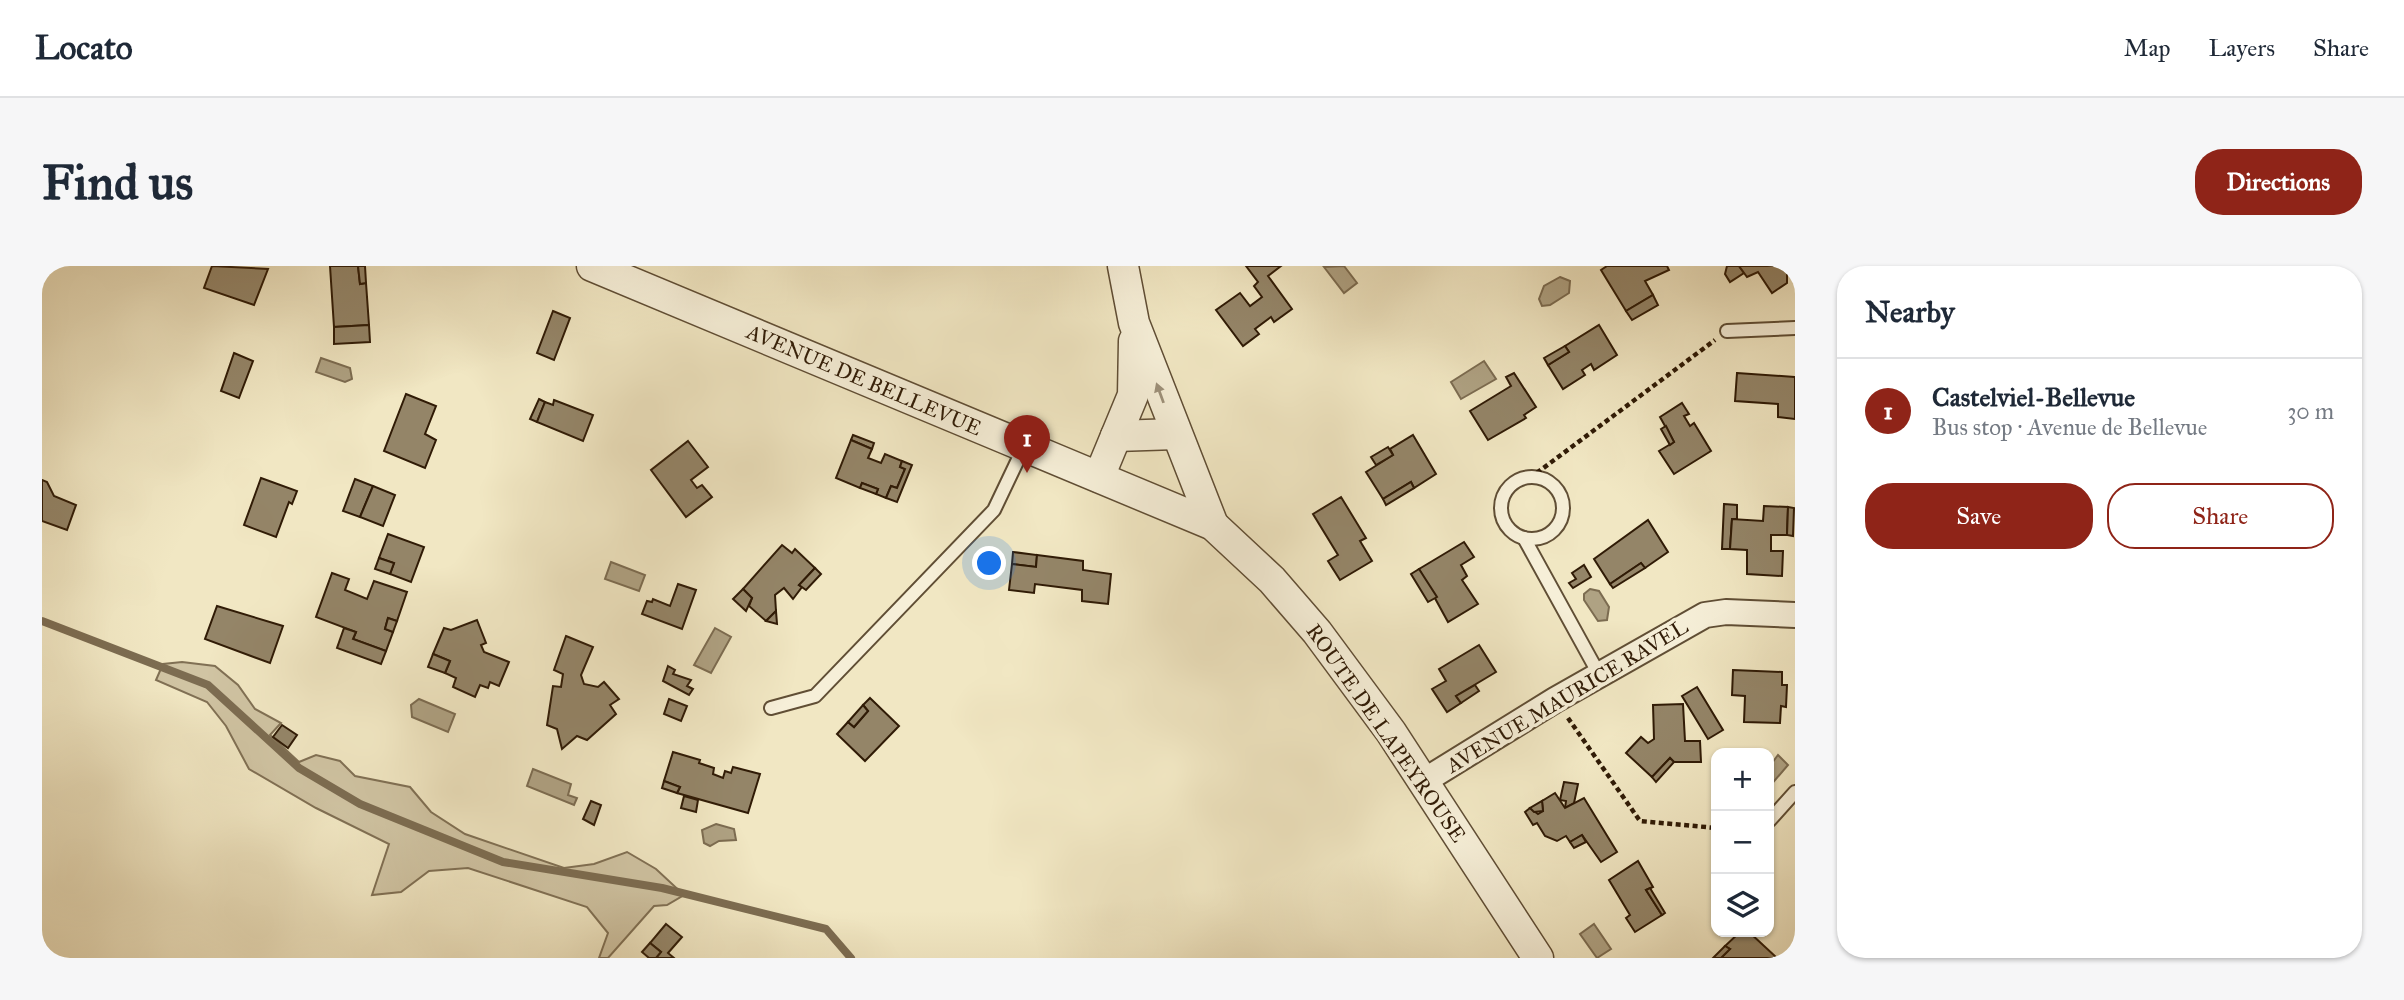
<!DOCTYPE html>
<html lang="en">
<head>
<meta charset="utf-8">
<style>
  :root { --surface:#fff; --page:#f6f6f7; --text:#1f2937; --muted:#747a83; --line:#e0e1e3; --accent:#8f2418 }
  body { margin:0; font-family:"IM FELL Great Primer",serif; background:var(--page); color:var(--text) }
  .controls { position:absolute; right:21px; bottom:21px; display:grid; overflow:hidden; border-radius:14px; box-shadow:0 2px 5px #0004 }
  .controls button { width:63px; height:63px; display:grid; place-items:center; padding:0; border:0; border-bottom:2px solid var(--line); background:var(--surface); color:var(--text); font:35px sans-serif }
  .you { position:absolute; left:948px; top:298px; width:24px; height:24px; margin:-18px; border:5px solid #fff; border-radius:50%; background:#1a73e8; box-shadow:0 0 0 10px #1a73e833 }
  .badge { display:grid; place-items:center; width:46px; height:46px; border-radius:50%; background:var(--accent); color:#fff; font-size:23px; font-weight:700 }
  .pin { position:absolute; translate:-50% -58px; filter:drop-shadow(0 2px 4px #0008) }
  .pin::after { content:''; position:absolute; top:37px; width:24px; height:21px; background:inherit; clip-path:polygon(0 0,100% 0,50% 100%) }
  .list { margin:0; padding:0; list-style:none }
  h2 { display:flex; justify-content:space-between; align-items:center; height:91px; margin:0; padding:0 28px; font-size:30px }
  h2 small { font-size:23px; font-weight:400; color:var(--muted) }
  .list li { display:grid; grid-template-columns:46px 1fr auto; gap:21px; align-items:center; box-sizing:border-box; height:105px; padding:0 28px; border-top:2px solid var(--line) }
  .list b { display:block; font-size:26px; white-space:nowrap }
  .list p { margin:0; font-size:23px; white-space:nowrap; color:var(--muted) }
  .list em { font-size:23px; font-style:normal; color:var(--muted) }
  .actions { display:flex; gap:14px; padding:21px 28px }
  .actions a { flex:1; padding:16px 0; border:2px solid var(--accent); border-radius:28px; text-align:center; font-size:24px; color:var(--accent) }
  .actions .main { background:var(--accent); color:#fff }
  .icon { flex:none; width:38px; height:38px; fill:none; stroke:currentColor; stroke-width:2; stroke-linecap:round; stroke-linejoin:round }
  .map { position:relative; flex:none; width:1753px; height:692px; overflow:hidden; border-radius:28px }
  header { display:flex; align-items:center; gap:42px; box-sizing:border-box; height:98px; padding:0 35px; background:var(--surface); border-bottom:2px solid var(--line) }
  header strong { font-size:33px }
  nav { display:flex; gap:38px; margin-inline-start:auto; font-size:24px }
  .intro { display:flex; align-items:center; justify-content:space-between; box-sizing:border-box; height:168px; padding:0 42px }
  h1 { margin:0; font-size:49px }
  .button { padding:18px 32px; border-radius:28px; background:var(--accent); color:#fff; font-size:24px; font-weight:700 }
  main { display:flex; gap:42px; padding:0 42px }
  aside { flex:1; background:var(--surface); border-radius:28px; box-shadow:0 2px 5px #0004 }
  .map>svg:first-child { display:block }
</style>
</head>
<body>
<header>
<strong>Locato</strong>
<nav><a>Map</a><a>Layers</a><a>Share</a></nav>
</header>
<div class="intro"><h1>Find us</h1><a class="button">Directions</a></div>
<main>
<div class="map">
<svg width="1753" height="692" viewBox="0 0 1753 692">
  <rect width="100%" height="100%" fill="#f1e7c3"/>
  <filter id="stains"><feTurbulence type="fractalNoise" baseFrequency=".00286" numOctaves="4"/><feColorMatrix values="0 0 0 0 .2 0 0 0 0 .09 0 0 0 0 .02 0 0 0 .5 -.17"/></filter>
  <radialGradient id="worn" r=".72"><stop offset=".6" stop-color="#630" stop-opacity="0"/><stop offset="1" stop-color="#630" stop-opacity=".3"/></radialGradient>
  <path fill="#d0c4a3" stroke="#807054" stroke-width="2" d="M 140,396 L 173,400 L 196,419 L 213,443 L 239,457 L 228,469 L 257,496 L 274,489 L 298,495 L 313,510 L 368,521 L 389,546 L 423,568 L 522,602 L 552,598 L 585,586 L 614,603 L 642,629 L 625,639 L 612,640 L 566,692 L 557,692 L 566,667 L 545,641 L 426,602 L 387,605 L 359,626 L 330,629 L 347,578 L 274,542 L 207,503 L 184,460 L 165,436 L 114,414 L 121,398 Z"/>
  <g fill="#afa283" stroke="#7c6c51" stroke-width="2">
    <path d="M 1302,0 L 1315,17 L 1302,27 L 1282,1 Z"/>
    <path d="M 1518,11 L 1528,15 L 1527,27 L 1508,39 L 1500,40 L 1497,33 L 1502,20 Z"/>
    <path d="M 279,92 L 308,102 L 310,113 L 303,116 L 274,106 Z"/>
    <path d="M 1442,95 L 1454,113 L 1419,133 L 1409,116 Z"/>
    <path d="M 569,296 L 603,309 L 597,325 L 563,313 Z"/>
    <path d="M 1548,323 L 1557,325 L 1567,341 L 1565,354 L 1556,355 L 1542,334 L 1542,328 Z"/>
    <path d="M 673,362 L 689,371 L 669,407 L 652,399 Z"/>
    <path d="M 377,433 L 413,448 L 406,466 L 370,451 L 369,439 Z"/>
    <path d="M 1736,489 L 1746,499 L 1728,520 L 1727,501 Z"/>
    <path d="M 491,503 L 529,518 L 526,529 L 535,532 L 532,539 L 485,520 Z"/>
    <path d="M 674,558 L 692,563 L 694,574 L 677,575 L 668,580 L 662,577 L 660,564 Z"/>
    <path d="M 1552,658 L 1569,683 L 1555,692 L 1538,668 Z"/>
  </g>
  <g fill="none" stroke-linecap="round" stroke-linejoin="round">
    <path stroke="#7c6c51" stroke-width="8" d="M 0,355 L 166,419 L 257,502 L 318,538 L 461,596 L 620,622 L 784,663 L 809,692"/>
  </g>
  <g fill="#948568" stroke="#301b06" stroke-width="2">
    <path d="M 170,0 L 226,3 L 212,39 L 162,22 Z"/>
    <path d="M 288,0 L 316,0 L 318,18 L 324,17 L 327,59 L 292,61 Z"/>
    <path d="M 316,0 L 323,0 L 324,17 L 318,18 Z"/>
    <path d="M 1204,0 L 1239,0 L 1226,10 L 1250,43 L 1232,56 L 1229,51 L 1213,63 L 1217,68 L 1201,80 L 1174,44 L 1198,27 L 1208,40 L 1220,31 L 1212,20 L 1216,16 Z"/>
    <path d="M 1565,0 L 1625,0 L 1627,4 L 1603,15 L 1611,29 L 1584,45 L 1559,4 Z"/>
    <path d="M 1685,0 L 1697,0 L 1702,7 L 1688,16 L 1683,8 Z"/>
    <path d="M 1697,0 L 1753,0 L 1753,4 L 1745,9 L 1745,17 L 1730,27 L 1716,6 L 1705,11 Z"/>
    <path d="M 1611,29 L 1616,39 L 1590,54 L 1584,45 Z"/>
    <path d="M 511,45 L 528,52 L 512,94 L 495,87 Z"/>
    <path d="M 327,59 L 328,76 L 292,78 L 292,61 Z"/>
    <path d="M 1557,59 L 1575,89 L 1552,104 L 1549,98 L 1540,104 L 1543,109 L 1521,123 L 1506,99 L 1527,86 L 1523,80 Z"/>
    <path d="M 1523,80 L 1527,86 L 1506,99 L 1502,92 Z"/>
    <path d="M 192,87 L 211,95 L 197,132 L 179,125 Z"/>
    <path d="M 1472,107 L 1494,141 L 1482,149 L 1484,152 L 1446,174 L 1428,145 L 1469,120 L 1464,111 Z"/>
    <path d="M 1695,107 L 1753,111 L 1753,153 L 1736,151 L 1736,138 L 1693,135 Z"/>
    <path d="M 364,128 L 394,140 L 383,168 L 394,174 L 383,202 L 342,185 Z"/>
    <path d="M 497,133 L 503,136 L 495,156 L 488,153 Z"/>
    <path d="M 512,134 L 551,149 L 541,175 L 495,156 L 503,136 L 511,139 Z"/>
    <path d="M 1640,137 L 1647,148 L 1642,150 L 1648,160 L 1652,157 L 1669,185 L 1632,208 L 1617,185 L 1632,176 L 1618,151 Z"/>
    <path d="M 1624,160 L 1632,176 L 1628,179 L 1619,163 Z"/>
    <path d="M 811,169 L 832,177 L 830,183 L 809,174 Z"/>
    <path d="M 1371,169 L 1394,208 L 1372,222 L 1369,216 L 1341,233 L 1324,206 L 1351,189 L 1348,183 Z"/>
    <path d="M 809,174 L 830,183 L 826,192 L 839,197 L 843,188 L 860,195 L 858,201 L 863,203 L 855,222 L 849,220 L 844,232 L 834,228 L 836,223 L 820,217 L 818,222 L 794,212 Z"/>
    <path d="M 646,175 L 666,201 L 649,214 L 655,222 L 660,219 L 670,231 L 644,251 L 609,204 Z"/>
    <path d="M 1346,181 L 1351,189 L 1334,199 L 1329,191 Z"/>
    <path d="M 860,195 L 870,199 L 855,236 L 844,232 L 849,220 L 855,222 L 863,203 L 858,201 Z"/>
    <path d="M 219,212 L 255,225 L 250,238 L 247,236 L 234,271 L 202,259 Z"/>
    <path d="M 313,213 L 331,220 L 318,251 L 301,245 Z"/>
    <path d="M 0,214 L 5,216 L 12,230 L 34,239 L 25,264 L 0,255 Z"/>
    <path d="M 1369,216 L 1372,222 L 1344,239 L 1341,233 Z"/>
    <path d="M 820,217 L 836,223 L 834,228 L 818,222 Z"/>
    <path d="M 331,220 L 353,229 L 341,260 L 318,251 Z"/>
    <path d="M 1299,231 L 1324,272 L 1318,275 L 1330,295 L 1298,314 L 1286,295 L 1296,289 L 1271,248 Z"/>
    <path d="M 1682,238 L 1695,239 L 1695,253 L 1690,253 L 1688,283 L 1680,283 Z"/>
    <path d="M 1722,240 L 1746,241 L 1745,269 L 1729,269 L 1729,285 L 1741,285 L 1740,310 L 1705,308 L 1705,284 L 1688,283 L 1690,253 L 1721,255 Z"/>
    <path d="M 1746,241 L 1752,242 L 1751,270 L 1745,269 Z"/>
    <path d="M 1606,254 L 1626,286 L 1603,302 L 1599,297 L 1568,318 L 1552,293 Z"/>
    <path d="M 346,268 L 382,281 L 369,316 L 348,308 L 352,297 L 337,292 Z"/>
    <path d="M 1422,276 L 1432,291 L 1419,299 L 1425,310 L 1420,314 L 1436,338 L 1406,356 L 1377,303 Z"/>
    <path d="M 740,279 L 750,287 L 753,283 L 773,302 L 757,319 L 760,321 L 751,333 L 742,322 L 733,329 L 734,345 L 724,355 L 707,340 L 710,332 L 701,323 Z"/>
    <path d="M 971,286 L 995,289 L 994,301 L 970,298 Z"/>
    <path d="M 995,289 L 1041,295 L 1041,304 L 1069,308 L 1066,338 L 1040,335 L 1040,324 L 993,318 L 992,327 L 967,324 L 970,298 L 994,301 Z"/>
    <path d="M 337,292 L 352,297 L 348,308 L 333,303 Z"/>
    <path d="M 1599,297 L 1603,302 L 1571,322 L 1568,318 Z"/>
    <path d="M 1542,299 L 1549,311 L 1531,322 L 1527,317 L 1534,313 L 1530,307 Z"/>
    <path d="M 773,302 L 779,308 L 764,324 L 757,319 Z"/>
    <path d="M 1377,303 L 1395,331 L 1386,336 L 1369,308 Z"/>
    <path d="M 290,307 L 307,313 L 303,324 L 325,333 L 332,315 L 365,326 L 355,355 L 346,352 L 343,363 L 351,366 L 344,385 L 311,373 L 314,366 L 274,351 Z"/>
    <path d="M 636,318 L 654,324 L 640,363 L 600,348 L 605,335 L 610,336 L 611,333 L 628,340 Z"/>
    <path d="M 701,323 L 710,332 L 704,345 L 691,333 Z"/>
    <path d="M 175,340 L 241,360 L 228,397 L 163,373 Z"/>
    <path d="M 734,345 L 735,358 L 724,355 Z"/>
    <path d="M 346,352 L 355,355 L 351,366 L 343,363 Z"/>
    <path d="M 435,354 L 444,377 L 439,379 L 442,386 L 467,396 L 457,420 L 448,416 L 446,422 L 438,419 L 433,431 L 411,421 L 414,412 L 403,407 L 408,395 L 391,388 L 402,362 L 409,364 Z"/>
    <path d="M 302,362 L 314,366 L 311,373 L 344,385 L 339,398 L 295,382 Z"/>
    <path d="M 524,370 L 551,381 L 539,409 L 542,418 L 556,421 L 562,416 L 577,433 L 568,439 L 574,448 L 545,474 L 535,470 L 520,483 L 515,463 L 505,459 L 511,420 L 519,421 L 521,408 L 512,404 Z"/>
    <path d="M 1437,379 L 1454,406 L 1414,430 L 1419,437 L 1405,446 L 1390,423 L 1404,415 L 1397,403 Z"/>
    <path d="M 391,388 L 408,395 L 403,407 L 386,401 Z"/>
    <path d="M 626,400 L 633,404 L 631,408 L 649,414 L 645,420 L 651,423 L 647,429 L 621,415 Z"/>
    <path d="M 1691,404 L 1740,406 L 1740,419 L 1745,419 L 1744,441 L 1739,440 L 1738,457 L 1702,456 L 1703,430 L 1690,429 Z"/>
    <path d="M 1433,419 L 1437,425 L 1419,437 L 1414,430 Z"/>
    <path d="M 1655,421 L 1681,464 L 1666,473 L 1640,430 Z"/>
    <path d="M 828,432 L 857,460 L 823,495 L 795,468 L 806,456 L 812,461 L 826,445 L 821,439 Z"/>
    <path d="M 627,433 L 645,440 L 639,455 L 622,448 Z"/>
    <path d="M 1641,438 L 1643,475 L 1658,475 L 1659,496 L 1632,496 L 1628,492 L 1610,511 L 1584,487 L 1599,471 L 1606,477 L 1612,473 L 1611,439 Z"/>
    <path d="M 821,439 L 826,445 L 812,461 L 806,456 Z"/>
    <path d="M 240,459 L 255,469 L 246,482 L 231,471 Z"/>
    <path d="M 631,486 L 658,494 L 657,497 L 672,502 L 671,508 L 681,512 L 683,505 L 689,507 L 691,501 L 718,508 L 706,547 L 635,527 L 638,521 L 622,515 Z"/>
    <path d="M 1628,492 L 1632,496 L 1614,516 L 1610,511 Z"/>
    <path d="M 622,515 L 638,521 L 635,527 L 620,522 Z"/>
    <path d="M 1522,516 L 1536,518 L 1532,537 L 1523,542 L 1524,535 L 1518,534 Z"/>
    <path d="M 1513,527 L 1523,542 L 1542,532 L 1575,586 L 1559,596 L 1540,569 L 1528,576 L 1524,570 L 1515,575 L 1503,570 L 1495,557 L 1491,559 L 1483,546 L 1488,542 L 1496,548 L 1501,545 L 1500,535 Z"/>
    <path d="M 642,530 L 656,534 L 654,546 L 639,542 Z"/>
    <path d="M 549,535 L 559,539 L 552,559 L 541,553 Z"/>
    <path d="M 1500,535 L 1501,545 L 1492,546 L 1488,542 Z"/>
    <path d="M 1540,569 L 1544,576 L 1532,582 L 1528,576 Z"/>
    <path d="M 1596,595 L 1611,621 L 1604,624 L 1620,649 L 1593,666 L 1584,652 L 1588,649 L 1567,614 Z"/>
    <path d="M 1608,622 L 1623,647 L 1620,649 L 1604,624 Z"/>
    <path d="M 624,658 L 640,671 L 626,687 L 632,692 L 614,692 L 619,686 L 608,677 Z"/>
    <path d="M 1698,666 L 1707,666 L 1735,692 L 1679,692 L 1688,683 L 1683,680 Z"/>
    <path d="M 608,677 L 619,686 L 614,692 L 607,692 L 600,686 Z"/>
    <path d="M 1683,680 L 1688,683 L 1679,692 L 1671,692 Z"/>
  </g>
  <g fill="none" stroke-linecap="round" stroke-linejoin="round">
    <g stroke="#604e35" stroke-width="16">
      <g id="service">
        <path d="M 1685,65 L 1753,62"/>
        <circle cx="1490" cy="242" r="31"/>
        <path d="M 1482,272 L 1558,410"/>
        <path d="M 729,442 L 773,430 L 952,244 L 982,181"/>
        <path d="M 1727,555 L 1753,526"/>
      </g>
    </g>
    <g stroke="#604e35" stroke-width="28">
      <path id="minor" d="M 1382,515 L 1513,434 L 1663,349 L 1684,346 L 1753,349"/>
    </g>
    <g stroke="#604e35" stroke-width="33">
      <g id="tertiary">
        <path d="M 550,0 L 1171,259 L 1230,314 L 1275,366 L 1349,466 L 1496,692"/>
        <path d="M 1081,0 L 1092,57 L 1171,259"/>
        <path d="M 1074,170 L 1134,168"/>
        <path d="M 1057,211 L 1091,129 L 1092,75"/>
      </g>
    </g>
    <g stroke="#301b06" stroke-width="4.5" stroke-dasharray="5 3.5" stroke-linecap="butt">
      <path d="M 1488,212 L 1673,74"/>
      <path d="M 1526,452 L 1598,555 L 1674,562"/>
    </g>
    <use href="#service" stroke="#f6efd8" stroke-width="12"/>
    <use href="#minor" stroke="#f6efd8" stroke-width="24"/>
    <use href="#tertiary" stroke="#f6efd8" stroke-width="30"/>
  </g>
  <defs><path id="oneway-solid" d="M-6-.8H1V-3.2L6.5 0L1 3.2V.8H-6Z" transform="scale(1.75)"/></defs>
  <use fill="#9d907a" href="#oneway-solid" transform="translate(1118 127) rotate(-110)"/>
  <g text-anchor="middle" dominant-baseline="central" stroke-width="7" stroke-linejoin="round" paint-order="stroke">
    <g font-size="21" fill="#301b06" stroke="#f6efd8">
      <text transform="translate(822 114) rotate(23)">AVENUE DE BELLEVUE</text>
      <text transform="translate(1525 430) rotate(-31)">AVENUE MAURICE RAVEL</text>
      <text transform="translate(1344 467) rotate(55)">ROUTE DE LAPEYROUSE</text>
    </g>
  </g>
  <rect width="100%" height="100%" filter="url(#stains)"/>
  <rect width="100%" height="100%" fill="url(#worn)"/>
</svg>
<div class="controls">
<button>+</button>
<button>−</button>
<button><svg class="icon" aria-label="layers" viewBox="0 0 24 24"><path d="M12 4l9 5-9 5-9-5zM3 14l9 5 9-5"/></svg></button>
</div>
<div class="you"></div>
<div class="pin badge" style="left:985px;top:207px">1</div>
</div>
<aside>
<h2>Nearby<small></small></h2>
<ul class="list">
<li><span class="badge">1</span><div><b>Castelviel-Bellevue</b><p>Bus stop · Avenue de Bellevue</p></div><em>30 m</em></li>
</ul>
<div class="actions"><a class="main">Save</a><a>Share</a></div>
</aside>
</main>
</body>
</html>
